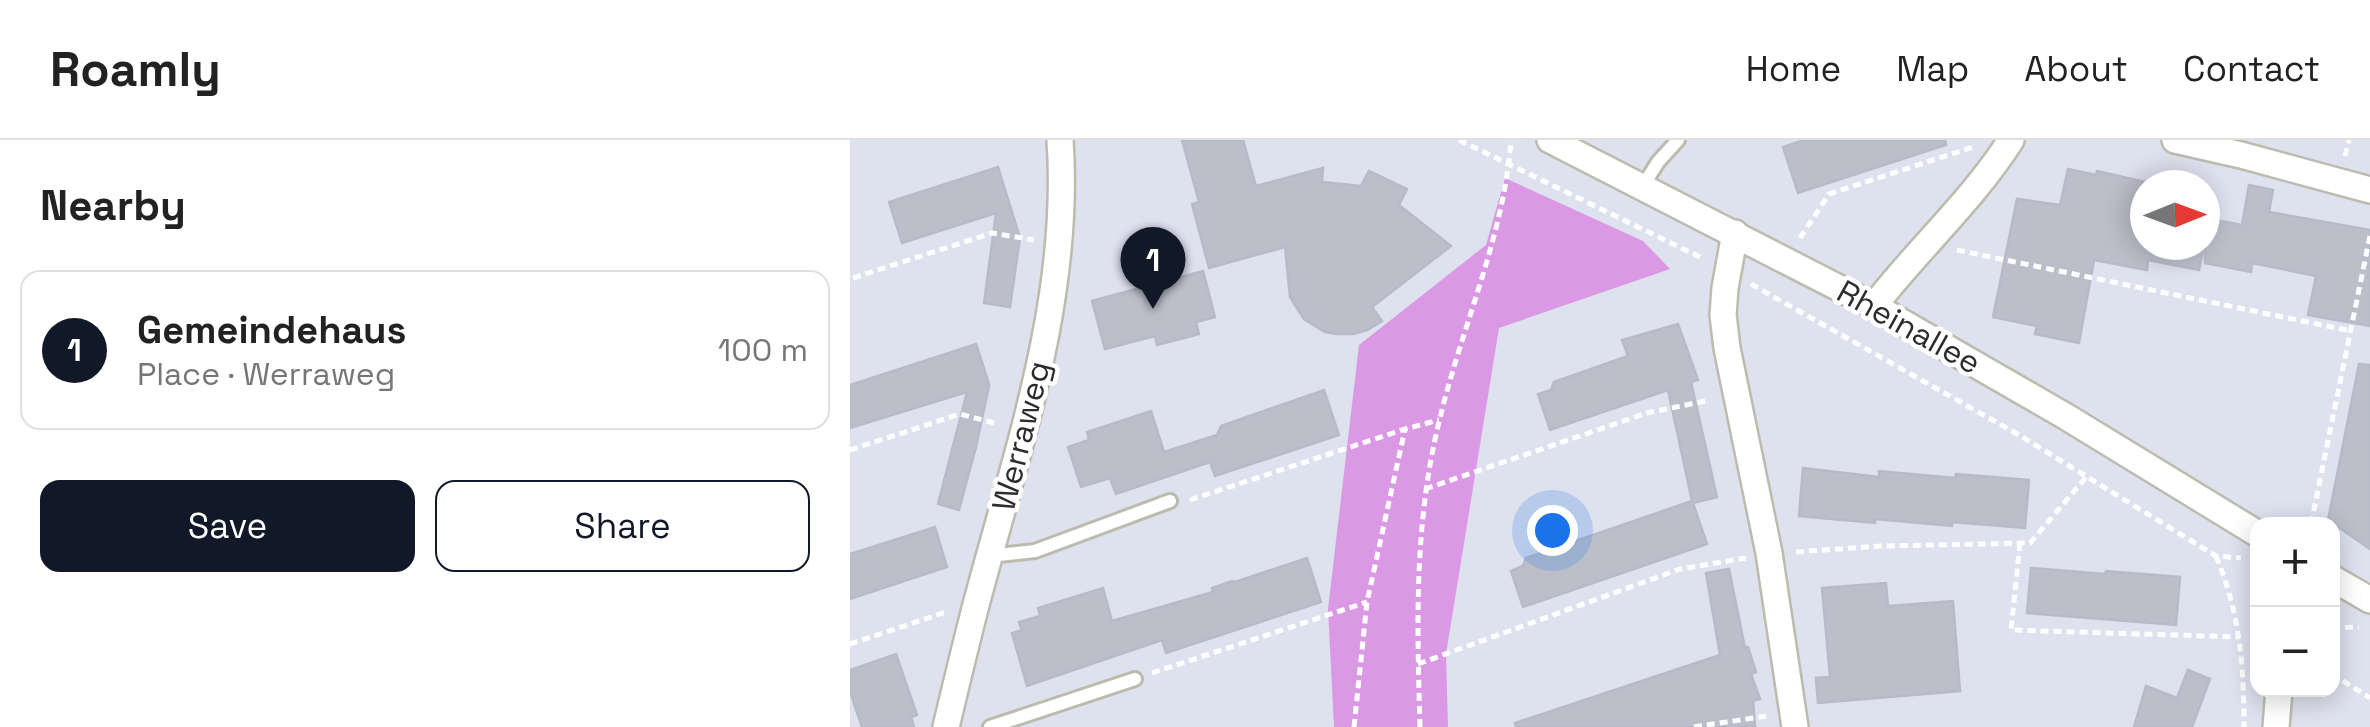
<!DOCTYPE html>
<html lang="en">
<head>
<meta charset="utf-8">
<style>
  :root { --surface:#fff; --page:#f6f6f6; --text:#222; --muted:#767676; --line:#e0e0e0; --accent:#111827 }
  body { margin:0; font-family:"Space Grotesk",sans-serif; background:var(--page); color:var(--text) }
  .controls { position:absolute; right:30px; bottom:30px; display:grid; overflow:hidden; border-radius:20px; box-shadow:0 5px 25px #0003 }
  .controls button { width:90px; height:90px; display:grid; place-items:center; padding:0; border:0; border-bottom:2px solid var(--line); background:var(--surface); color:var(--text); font:50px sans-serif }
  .compass { position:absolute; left:1280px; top:30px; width:90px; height:90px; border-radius:50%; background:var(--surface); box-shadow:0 5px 25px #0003; rotate:89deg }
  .you { position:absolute; left:702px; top:390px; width:35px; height:35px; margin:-25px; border:8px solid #fff; border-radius:50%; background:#1a73e8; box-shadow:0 0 0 15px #1a73e833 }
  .badge { display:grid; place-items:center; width:65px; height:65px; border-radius:50%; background:var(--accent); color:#fff; font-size:32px; font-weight:700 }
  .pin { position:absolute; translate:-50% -82px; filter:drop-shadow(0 2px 5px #0008) }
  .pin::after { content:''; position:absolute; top:52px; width:35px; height:30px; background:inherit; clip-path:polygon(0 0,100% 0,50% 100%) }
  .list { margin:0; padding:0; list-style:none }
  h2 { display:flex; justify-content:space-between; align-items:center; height:130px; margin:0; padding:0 40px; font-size:42px }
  h2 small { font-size:32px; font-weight:400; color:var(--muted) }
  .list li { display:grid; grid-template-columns:65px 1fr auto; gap:30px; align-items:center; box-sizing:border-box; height:160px; margin:0 20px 20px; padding:0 20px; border:2px solid var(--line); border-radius:20px }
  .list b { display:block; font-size:38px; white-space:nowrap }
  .list p { margin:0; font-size:32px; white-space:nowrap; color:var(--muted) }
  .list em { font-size:32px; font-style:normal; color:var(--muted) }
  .actions { display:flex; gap:20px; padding:30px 40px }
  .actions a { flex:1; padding:22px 0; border:2px solid var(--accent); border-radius:20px; text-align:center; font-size:35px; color:var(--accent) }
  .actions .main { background:var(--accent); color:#fff }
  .map { position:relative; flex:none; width:1520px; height:587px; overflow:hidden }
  header { display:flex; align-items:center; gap:60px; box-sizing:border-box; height:140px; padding:0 50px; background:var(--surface); border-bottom:2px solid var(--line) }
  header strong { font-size:48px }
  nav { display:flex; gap:55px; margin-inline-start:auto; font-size:35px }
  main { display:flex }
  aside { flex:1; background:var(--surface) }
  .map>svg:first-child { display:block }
</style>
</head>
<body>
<header>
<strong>Roamly</strong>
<nav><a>Home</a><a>Map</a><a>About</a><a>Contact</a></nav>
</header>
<main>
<aside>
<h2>Nearby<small></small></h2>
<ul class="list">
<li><span class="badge">1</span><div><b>Gemeindehaus</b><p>Place · Werraweg</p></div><em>100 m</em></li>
</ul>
<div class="actions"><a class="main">Save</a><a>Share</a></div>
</aside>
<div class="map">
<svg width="1520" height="587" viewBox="0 0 1520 587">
  <rect width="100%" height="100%" fill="#dee1ee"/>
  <path fill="#db99e5" d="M 655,38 L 793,101 L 820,129 L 649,188 L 596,514 L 598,587 L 484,587 L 478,469 L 509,205 L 636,105 Z"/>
  <g fill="#bcbfc9" stroke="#b7bac9" stroke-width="2.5">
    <path d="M 332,0 L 393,0 L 406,46 L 473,28 L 472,42 L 511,46 L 519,31 L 557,49 L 549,65 L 601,106 L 522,167 L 532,181 L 517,190 L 503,194 L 487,194 L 475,192 L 454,179 L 440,157 L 435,107 L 359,128 L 342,64 L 349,62 Z"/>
    <path d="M 954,0 L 1095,0 L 1096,5 L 948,53 L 933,7 Z"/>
    <path d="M 148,27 L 170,98 L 160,167 L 134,163 L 146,73 L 52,103 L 39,62 Z"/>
    <path d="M 1218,29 L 1246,35 L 1247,31 L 1295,42 L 1295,105 L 1354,105 L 1349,130 L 1298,120 L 1297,130 L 1244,120 L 1229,203 L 1185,194 L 1187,186 L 1143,177 L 1167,59 L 1210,65 Z"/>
    <path d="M 1399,45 L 1423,50 L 1419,72 L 1520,90 L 1520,186 L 1458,175 L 1466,136 L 1402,123 L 1401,132 L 1355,123 L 1355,78 L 1392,85 Z"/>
    <path d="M 353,131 L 365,177 L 346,182 L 349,194 L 307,205 L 305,196 L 255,209 L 242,161 Z"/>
    <path d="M 828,184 L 848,240 L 841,242 L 867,357 L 843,363 L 857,404 L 673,467 L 661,431 L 673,426 L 676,418 L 842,361 L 818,250 L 700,290 L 688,254 L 701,250 L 704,242 L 778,216 L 772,200 Z"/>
    <path d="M 126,204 L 139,244 L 137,245 L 139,246 L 126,307 L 109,370 L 88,364 L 117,252 L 0,288 L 0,245 Z"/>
    <path d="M 1509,224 L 1520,225 L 1520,409 L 1478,380 Z"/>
    <path d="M 474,250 L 489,295 L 365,336 L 360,322 L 266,354 L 260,338 L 231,347 L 218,307 L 239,300 L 237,292 L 301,271 L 314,312 L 367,295 L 371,286 Z"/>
    <path d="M 953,328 L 1029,337 L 1029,331 L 1105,338 L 1106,334 L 1179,340 L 1175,388 L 1102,382 L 1102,386 L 1025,379 L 1025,383 L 949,376 Z"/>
    <path d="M 85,387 L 97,427 L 0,459 L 0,414 Z"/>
    <path d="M 457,418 L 471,462 L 316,513 L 312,500 L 177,546 L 162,493 L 172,490 L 169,482 L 190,476 L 188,468 L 253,448 L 262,481 L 363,452 L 362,448 L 382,441 L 385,442 Z"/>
    <path d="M 1181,428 L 1255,434 L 1256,431 L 1330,437 L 1326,485 L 1177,473 Z"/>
    <path d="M 879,429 L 895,508 L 898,507 L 906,532 L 901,534 L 910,559 L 903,561 L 905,587 L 666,587 L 665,583 L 870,515 L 856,433 Z"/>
    <path d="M 1036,443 L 1038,466 L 1103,461 L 1110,551 L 968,563 L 966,538 L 980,537 L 972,448 Z"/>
    <path d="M 46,514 L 67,575 L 61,577 L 64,587 L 12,587 L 0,552 L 0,530 Z"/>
    <path d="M 1338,530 L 1360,539 L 1342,587 L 1284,587 L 1296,546 L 1327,558 Z"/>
  </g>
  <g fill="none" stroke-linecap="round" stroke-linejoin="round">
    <g stroke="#bcbcae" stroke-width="18">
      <g id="lane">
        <path d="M 793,46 L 808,22 L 828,0"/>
        <path d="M 140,416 L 185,411 L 320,361"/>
        <path d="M 140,587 L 285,539"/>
      </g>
    </g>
    <g stroke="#bcbcae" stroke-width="30">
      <g id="street">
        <path d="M 700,0 L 1024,166 L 1215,276 L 1408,394"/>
        <path d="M 1325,0 L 1391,15 L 1520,50"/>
        <path d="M 885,93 L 875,148 L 873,175 L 877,208 L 919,413 L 945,587"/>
        <path d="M 1024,166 C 1068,109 1122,61 1161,0"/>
        <path d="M 1482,438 L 1520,460"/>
        <path d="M 96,587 C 106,545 116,503 127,461 C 167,311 221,158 210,0"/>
        <path d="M 1426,587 L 1429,550"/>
      </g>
    </g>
    <g stroke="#fff" stroke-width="5" stroke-dasharray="8 5" stroke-linecap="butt">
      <path d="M 609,0 L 852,118"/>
      <path d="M 1495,16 L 1499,0"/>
      <path d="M 950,98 L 979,54 L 1123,7"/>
      <path d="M 1107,110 L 1501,191"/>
      <path d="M 3,138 L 142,93 L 184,100"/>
      <path d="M 901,144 L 1169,295 L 1366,416 L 1391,418"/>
      <path d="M 0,310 L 110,274 L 148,284"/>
      <path d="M 575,349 L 797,273 L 860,260"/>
      <path d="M 340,360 L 555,289 L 589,280"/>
      <path d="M 1461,384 L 1520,96"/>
      <path d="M 1170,403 L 1161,490 L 1390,497"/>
      <path d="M 946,412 L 1031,406 L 1180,403 L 1237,336"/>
      <path d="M 1366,416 C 1390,474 1394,525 1394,587"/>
      <path d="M 1482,488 L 1509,487"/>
      <path d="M 0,504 L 96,472"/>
      <path d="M 568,524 L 830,429 L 896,418"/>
      <path d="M 302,533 L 517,462"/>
      <path d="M 1482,534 L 1520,558"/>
      <path d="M 504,587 L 517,462 L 555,289"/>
      <path d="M 570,587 C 567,483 564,384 589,282 C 611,188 654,97 661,0"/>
      <path d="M 844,587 L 916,576"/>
    </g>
    <use href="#lane" stroke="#fff" stroke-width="12"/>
    <use href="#street" stroke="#fff" stroke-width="25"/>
  </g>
  <g text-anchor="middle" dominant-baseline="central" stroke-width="9" stroke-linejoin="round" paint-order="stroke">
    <g font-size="32" fill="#2c2c2c" stroke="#fff">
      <text transform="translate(1059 187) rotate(29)">Rheinallee</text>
      <text transform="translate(171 296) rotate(-76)">Werraweg</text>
    </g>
  </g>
</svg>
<div class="controls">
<button>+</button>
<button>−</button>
</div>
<svg class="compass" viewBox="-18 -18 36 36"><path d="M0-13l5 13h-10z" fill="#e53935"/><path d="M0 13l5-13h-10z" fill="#767676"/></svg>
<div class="you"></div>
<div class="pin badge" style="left:303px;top:169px">1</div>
</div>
</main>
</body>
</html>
